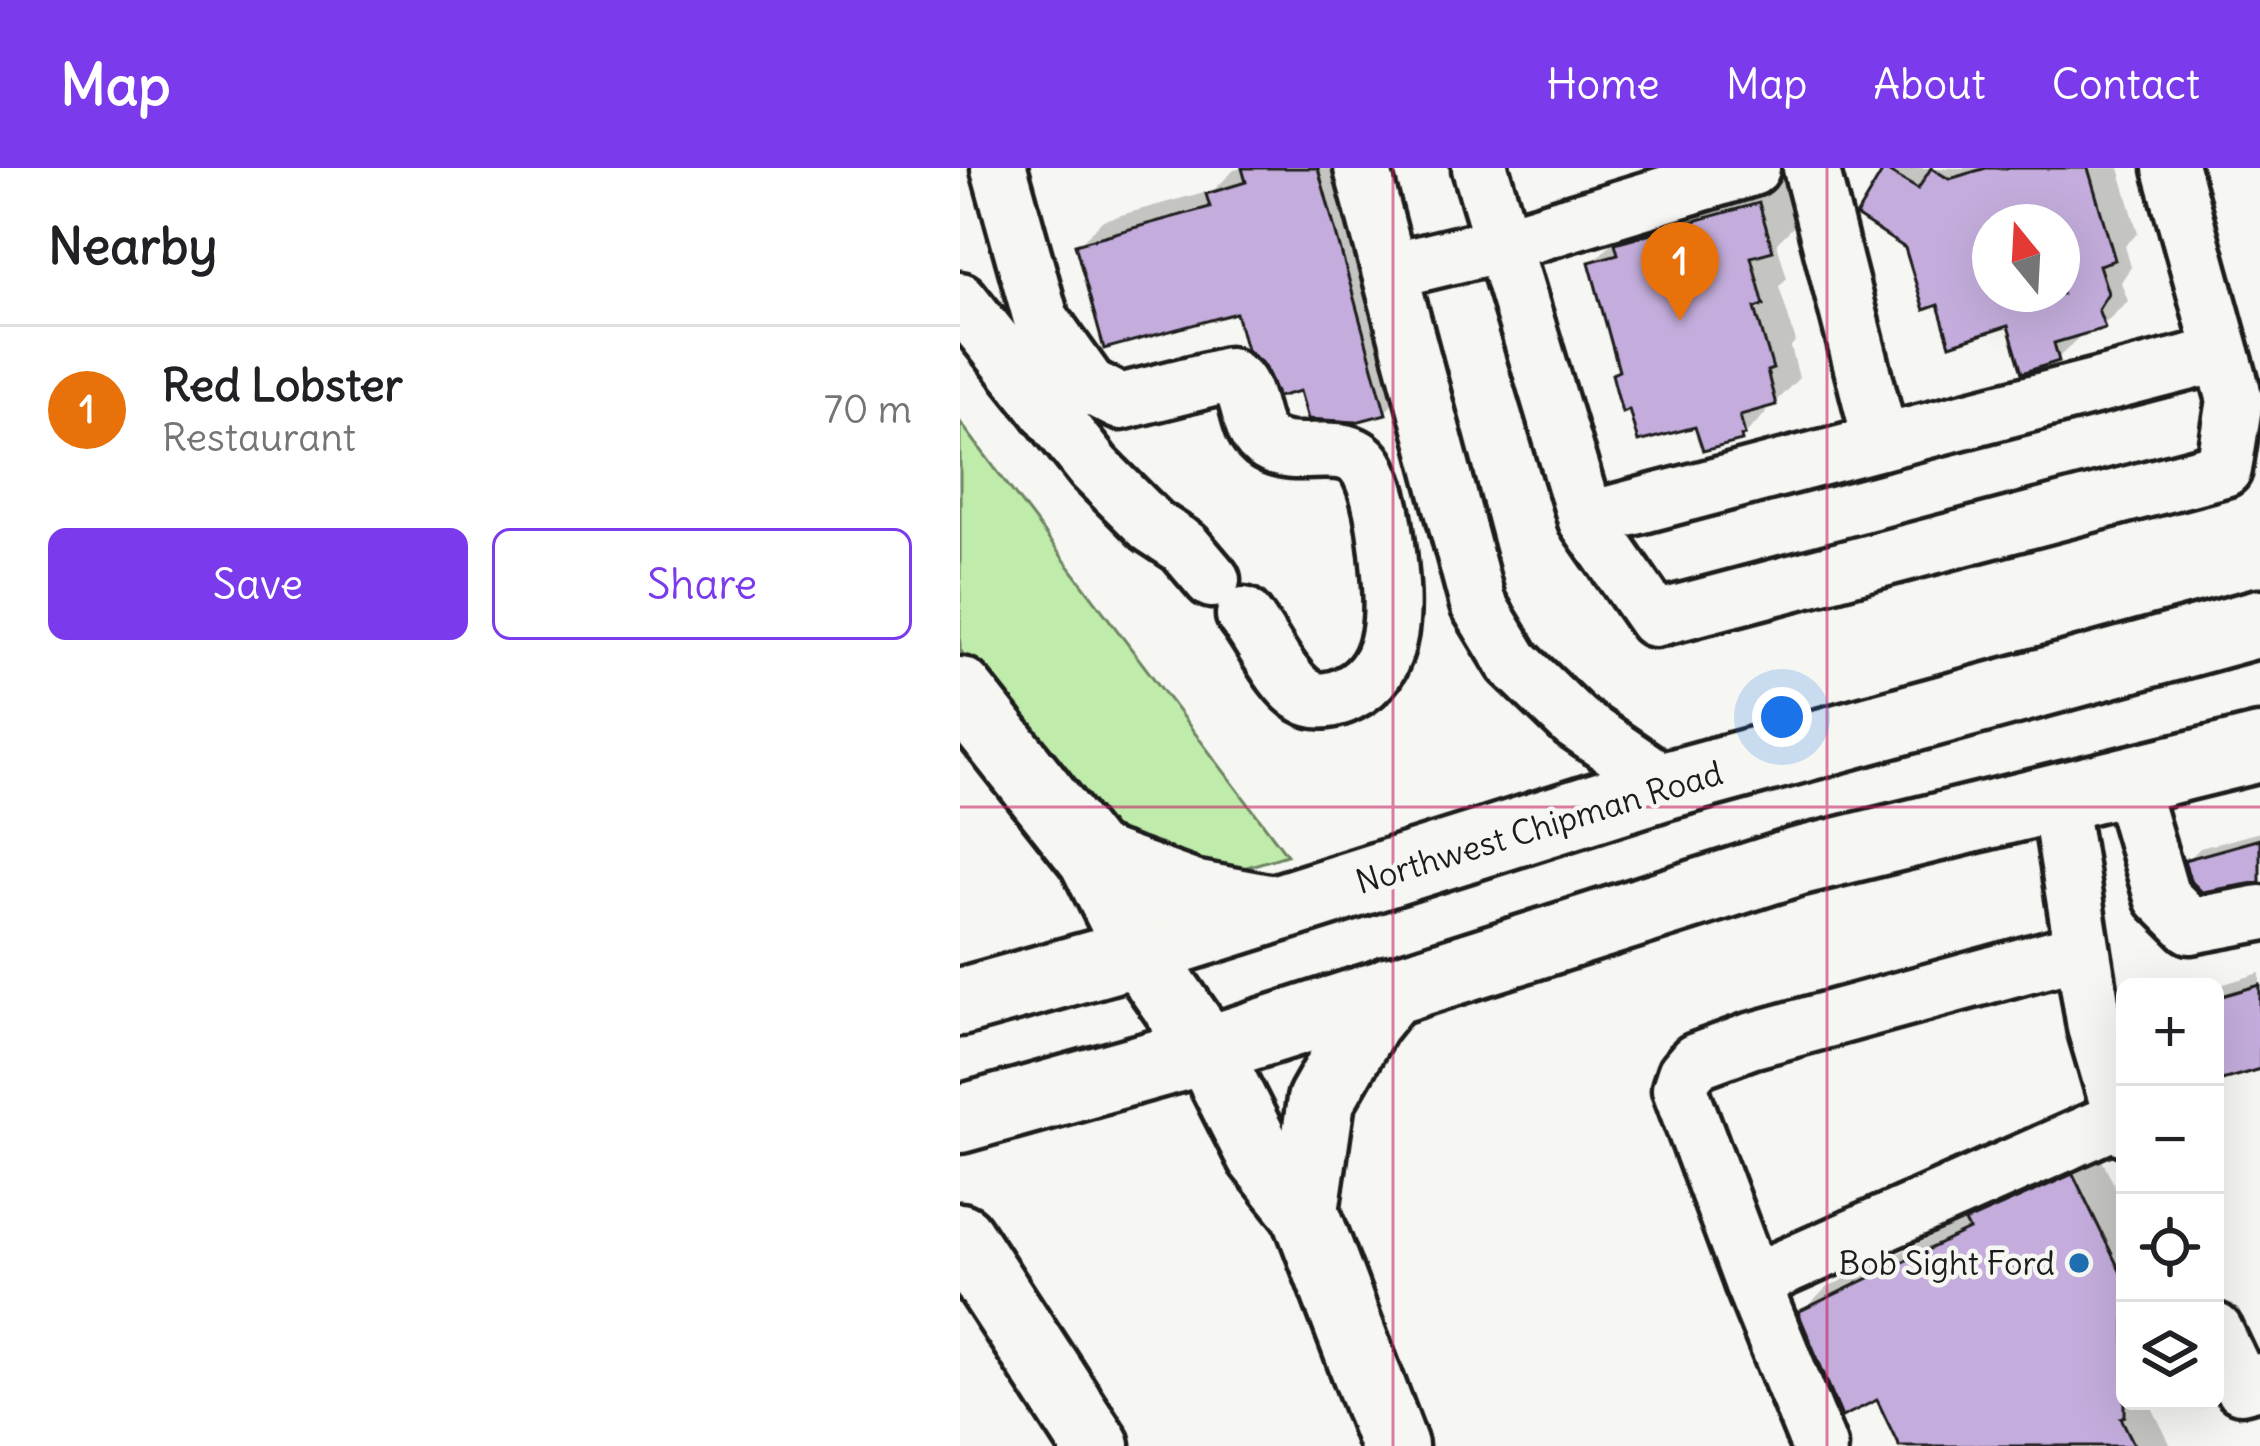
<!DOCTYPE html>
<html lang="en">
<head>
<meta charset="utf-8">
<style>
  :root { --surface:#fff; --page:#f6f6f6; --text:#202124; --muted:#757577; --line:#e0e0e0; --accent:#7c3aed }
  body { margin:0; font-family:Delius,sans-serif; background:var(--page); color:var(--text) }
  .controls { position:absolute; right:36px; bottom:36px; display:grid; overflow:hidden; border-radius:18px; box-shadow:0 12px 48px #0002 }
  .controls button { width:108px; height:108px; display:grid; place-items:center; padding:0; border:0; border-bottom:3px solid var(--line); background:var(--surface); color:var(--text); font:60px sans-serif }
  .compass { position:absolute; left:1012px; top:36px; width:108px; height:108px; border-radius:50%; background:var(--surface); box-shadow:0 12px 48px #0002; rotate:342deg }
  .you { position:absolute; left:822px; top:549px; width:42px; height:42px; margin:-30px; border:9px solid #fff; border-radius:50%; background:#1a73e8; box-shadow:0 0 0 18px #1a73e833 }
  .badge { display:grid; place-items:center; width:78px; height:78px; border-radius:50%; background:var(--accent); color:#fff; font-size:39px; font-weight:700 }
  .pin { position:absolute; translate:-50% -99px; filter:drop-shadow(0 3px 6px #0008) }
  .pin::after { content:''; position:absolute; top:63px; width:42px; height:36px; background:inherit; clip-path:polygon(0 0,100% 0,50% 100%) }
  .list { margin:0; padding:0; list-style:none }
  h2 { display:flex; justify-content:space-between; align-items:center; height:156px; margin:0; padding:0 48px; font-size:51px }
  h2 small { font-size:39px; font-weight:400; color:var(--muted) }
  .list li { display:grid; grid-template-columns:78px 1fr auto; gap:36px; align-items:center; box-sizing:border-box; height:168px; padding:0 48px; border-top:3px solid var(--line) }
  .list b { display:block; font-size:45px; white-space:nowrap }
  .list p { margin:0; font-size:39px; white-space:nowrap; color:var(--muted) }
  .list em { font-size:39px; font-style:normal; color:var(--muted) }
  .actions { display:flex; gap:24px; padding:36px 48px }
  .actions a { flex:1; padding:27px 0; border:3px solid var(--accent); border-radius:18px; text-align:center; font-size:42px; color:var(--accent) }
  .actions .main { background:var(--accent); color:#fff }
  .icon { flex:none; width:66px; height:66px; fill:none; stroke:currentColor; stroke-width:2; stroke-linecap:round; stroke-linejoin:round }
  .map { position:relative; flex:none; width:1300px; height:1278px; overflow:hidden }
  header { display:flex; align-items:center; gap:72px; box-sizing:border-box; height:168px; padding:0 60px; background:var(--accent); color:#fff }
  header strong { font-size:57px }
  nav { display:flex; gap:66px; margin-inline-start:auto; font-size:42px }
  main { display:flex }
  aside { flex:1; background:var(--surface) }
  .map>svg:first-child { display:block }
</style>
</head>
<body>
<header>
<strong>Map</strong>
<nav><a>Home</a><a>Map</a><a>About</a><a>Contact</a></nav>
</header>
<main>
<aside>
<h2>Nearby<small></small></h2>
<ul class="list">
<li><span class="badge" style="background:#e8710a">1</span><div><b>Red Lobster</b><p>Restaurant</p></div><em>70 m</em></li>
</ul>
<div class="actions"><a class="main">Save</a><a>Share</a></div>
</aside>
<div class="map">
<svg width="1300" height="1278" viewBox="0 0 1300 1278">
  <rect width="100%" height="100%" fill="#f6f6f2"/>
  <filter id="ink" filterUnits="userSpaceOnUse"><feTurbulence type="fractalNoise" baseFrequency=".00833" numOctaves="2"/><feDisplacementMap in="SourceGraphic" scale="24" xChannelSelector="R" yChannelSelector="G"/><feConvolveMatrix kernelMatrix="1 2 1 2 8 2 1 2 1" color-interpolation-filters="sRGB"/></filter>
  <g filter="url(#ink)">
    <path fill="#bfecaa" stroke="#6e8463" stroke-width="3" d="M 0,254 L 327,687 L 250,710 L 162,672 L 116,630 L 0,482 Z"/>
    <g fill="#0003" fill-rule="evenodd">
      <path d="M 282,0 L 389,0 L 449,219 L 425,243 L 342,219 L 278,141 L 118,77 L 143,52 L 255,21 L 274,2 Z"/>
      <path d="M 929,0 L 1159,0 L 1178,65 L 1165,78 L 1171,99 L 1161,114 L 1168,133 L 1143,157 L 1122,166 L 1098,190 L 1050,155 L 926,3 ZM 1030,54 L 1102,54 L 1102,126 L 1030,126 Z"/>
      <path d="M 823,12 L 836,56 L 817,75 L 827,110 L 819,118 L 836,174 L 831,179 L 839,210 L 815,234 L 807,236 L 805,246 L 781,270 L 737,255 L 671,237 L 655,207 L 662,200 L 632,95 L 657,70 L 666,68 L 683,51 Z"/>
      <path d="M 1300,664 L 1300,711 L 1227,693 L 1240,680 Z"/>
      <path d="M 1300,805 L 1300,897 L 1255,911 L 1254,819 Z"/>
      <path d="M 1138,984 L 1165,1039 L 1165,1233 L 1189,1233 L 1211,1278 L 943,1278 L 919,1228 L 842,1145 L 866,1120 L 1014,1049 L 1033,1030 Z"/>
    </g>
    <g fill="#c4addc" stroke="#1c1c1c" stroke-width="3" fill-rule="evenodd">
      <path d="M 282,0 L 358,0 L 426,246 L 396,254 L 348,251 L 340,223 L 318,229 L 305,198 L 286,181 L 276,145 L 144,181 L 115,76 L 250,39 L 246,26 L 286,14 Z"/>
      <path d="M 971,0 L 989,11 L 1026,0 L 1128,0 L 1155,92 L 1139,97 L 1148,125 L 1138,141 L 1145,160 L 1094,175 L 1099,193 L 1062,205 L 1048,158 L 990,177 L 978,137 L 964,142 L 945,80 L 896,48 L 924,1 L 958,21 ZM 1030,54 L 1102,54 L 1102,126 L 1030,126 Z"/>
      <path d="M 799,35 L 813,83 L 791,89 L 804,137 L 795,140 L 813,201 L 807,203 L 816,237 L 780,247 L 785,267 L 781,268 L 782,273 L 743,283 L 735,259 L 678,274 L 669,241 L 662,244 L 652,206 L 659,203 L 629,94 L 658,86 L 655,75 Z"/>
      <path d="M 1300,671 L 1300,714 L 1242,724 L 1230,712 L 1224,692 Z"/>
      <path d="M 1300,817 L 1300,901 L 1255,914 L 1255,830 Z"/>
      <path d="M 1113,1006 L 1165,1113 L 1165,1248 L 1161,1250 L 1175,1278 L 939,1278 L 917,1232 L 882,1249 L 838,1144 L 1009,1062 L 1005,1054 Z"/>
    </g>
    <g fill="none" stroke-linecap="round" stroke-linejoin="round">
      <g stroke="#1c1c1c" stroke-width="63">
        <g id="minor">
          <path d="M 39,0 L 81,151 L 129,218 L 160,234 L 268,207 C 272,210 279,214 281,219 C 291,236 289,265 308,276 C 339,295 390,265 409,303 C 421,327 425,358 428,384 C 433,432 441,500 389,525 C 376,532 358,536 345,528 C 321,514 302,469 284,447"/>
          <path d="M 402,0 L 518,436 L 553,494 L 615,554 L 707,617"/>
          <path d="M 520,0 L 626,352"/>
          <path d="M 851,0 L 921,274 L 626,352 L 695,451 L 1264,301 L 1275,232 L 1211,0"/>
          <path d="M 430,103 L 542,76 L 792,0"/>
          <path d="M 0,132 L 134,300 L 192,358 L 224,379 L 252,412"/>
          <path d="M 921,274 L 1262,186"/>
          <path d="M 1168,612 L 1202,729 L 1231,758 L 1300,745"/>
          <path d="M 1098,630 L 1135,859 L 1165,960"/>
          <path d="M 792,1114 L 720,921 L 725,906 L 736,893 L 790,873 L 1121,782"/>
          <path d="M 1255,1163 L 1281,1218 L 1300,1213"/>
          <path d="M 859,1278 L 792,1114 L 1162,950"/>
        </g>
      </g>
      <g stroke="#1c1c1c" stroke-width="75">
        <g id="major">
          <path d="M 0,834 L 179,784 L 707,617 L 1300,455"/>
          <path d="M 0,951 L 247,882 L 836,694 L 1300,580"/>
        </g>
      </g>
      <g stroke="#1c1c1c" stroke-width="75">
        <g id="highway">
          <path d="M 0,523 L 132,690 L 179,784 L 247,882 L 300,987 L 345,1043 L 434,1278"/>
          <path d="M 132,690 L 232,726 L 312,741"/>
          <path d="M 345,1043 L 361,932 L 406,853 L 431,822"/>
          <path d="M 0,1069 L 136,1278"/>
        </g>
      </g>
      <use href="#minor" stroke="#f6f6f2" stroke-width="54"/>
      <use href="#major" stroke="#f6f6f2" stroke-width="66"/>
      <use href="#highway" stroke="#f6f6f2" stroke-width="66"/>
    </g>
  </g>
  <path fill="none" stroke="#c2185b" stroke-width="3" stroke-opacity="0.55" d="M 433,0 L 433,1278M 867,0 L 867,1278M 0,639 L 1300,639"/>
  <circle fill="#1f6fb2" stroke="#f6f6f2" stroke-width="4.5" cx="1119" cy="1095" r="12"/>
  <g text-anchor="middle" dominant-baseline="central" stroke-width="9" stroke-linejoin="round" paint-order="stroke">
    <g font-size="33" fill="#1c1c1c" stroke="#f6f6f2">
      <text transform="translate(579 659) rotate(-17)">Northwest Chipman Road</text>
    </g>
    <g font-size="33" fill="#1c1c1c" stroke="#f6f6f2" text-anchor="end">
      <text x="1095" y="1095">Bob Sight Ford</text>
    </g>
  </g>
</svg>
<div class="controls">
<button>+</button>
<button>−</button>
<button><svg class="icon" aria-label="locate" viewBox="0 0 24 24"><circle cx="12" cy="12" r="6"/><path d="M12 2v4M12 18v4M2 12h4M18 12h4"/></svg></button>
<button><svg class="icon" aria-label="layers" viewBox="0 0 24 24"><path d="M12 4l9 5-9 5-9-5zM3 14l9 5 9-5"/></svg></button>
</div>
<svg class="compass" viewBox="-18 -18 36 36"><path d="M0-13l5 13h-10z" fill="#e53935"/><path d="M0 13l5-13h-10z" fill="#757577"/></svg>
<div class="you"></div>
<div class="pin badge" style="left:720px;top:153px;background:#e8710a">1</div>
</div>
</main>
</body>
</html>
